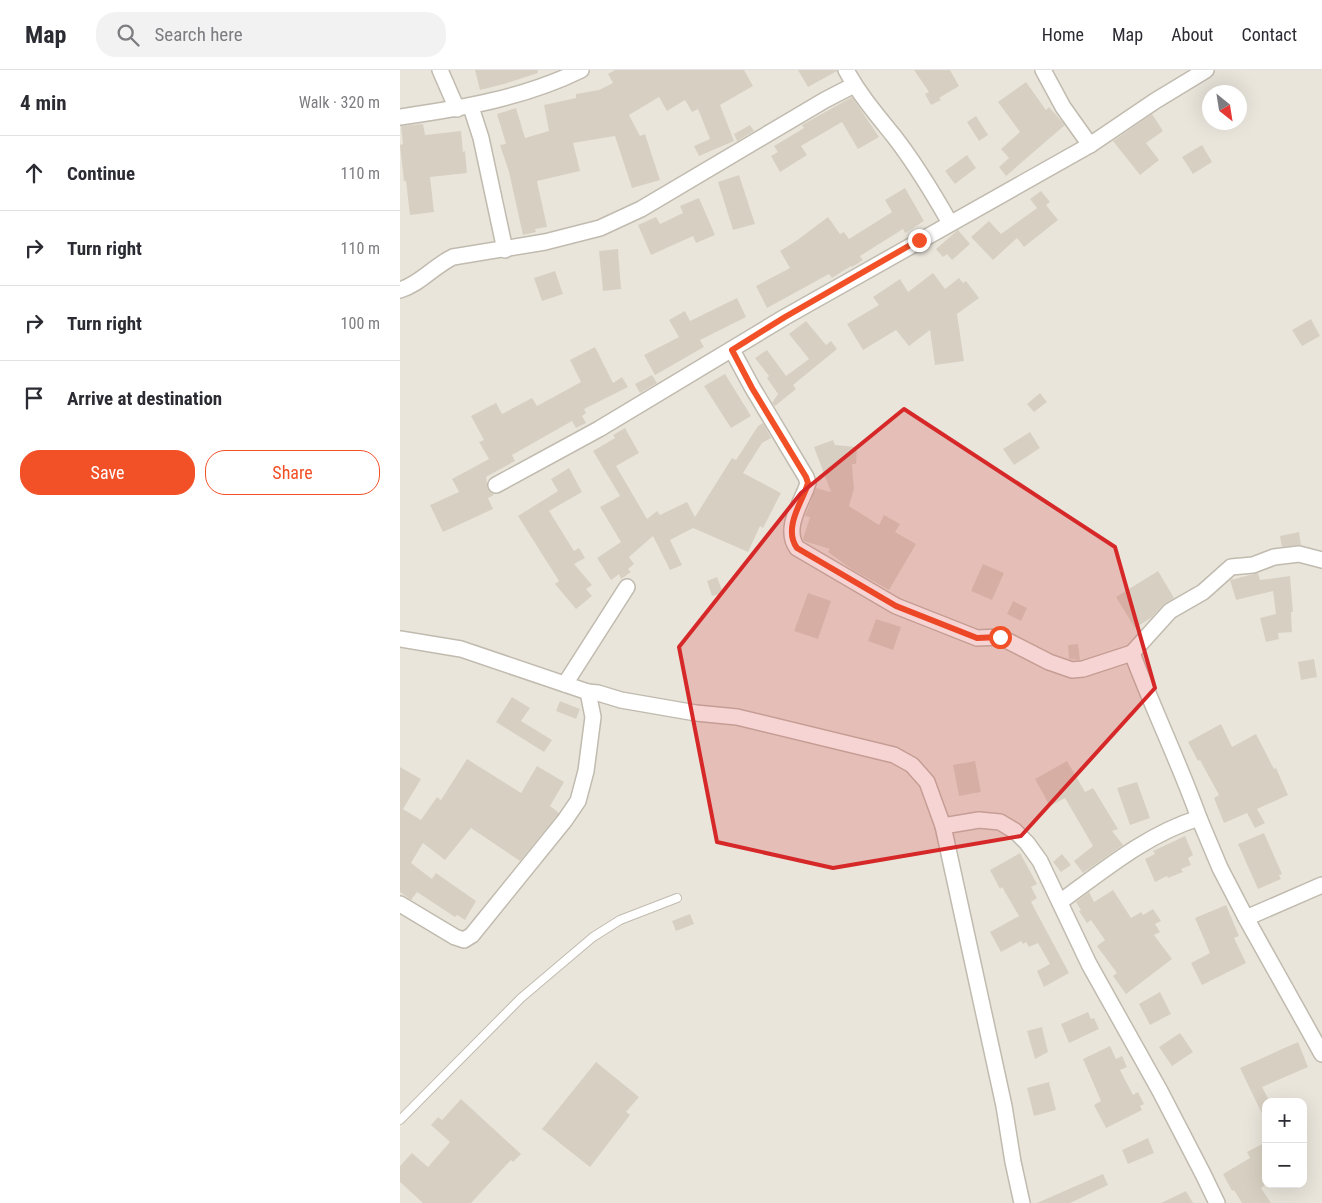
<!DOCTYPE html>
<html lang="en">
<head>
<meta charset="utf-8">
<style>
  :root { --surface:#fff; --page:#f2f2f3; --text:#2b2b33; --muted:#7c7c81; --line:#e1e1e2; --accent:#f25027 }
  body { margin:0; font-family:"Roboto Condensed",sans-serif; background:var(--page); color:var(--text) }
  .controls { position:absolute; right:15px; bottom:15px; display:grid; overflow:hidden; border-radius:10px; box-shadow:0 5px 20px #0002 }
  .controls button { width:45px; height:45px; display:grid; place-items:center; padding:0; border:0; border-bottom:1px solid var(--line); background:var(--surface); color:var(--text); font:25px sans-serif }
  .compass { position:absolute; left:802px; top:15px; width:45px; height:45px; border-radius:50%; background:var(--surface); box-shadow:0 5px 20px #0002; rotate:150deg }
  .stop { position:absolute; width:15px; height:15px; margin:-11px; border:4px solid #f25027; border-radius:50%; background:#fff }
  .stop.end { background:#f25027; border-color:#fff; box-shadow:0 1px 5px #0008 }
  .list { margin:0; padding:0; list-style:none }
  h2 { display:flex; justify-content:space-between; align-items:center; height:65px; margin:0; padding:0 20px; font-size:21px }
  h2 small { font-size:16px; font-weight:400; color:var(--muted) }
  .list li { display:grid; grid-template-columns:32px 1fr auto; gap:15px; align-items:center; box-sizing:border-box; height:75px; padding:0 20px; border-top:1px solid var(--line) }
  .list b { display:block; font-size:19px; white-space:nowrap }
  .list em { font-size:16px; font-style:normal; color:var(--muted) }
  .actions { display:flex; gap:10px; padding:15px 20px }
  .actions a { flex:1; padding:11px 0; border:1px solid var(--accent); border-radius:20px; text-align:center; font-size:18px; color:var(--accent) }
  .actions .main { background:var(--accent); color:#fff }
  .icon { flex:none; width:28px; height:28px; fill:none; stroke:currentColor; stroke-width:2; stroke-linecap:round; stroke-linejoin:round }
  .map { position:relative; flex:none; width:922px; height:1133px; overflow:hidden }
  header { display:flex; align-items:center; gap:30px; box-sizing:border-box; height:70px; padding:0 25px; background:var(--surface); border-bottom:1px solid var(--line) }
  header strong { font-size:24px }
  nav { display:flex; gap:28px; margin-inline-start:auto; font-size:18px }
  .search { width:350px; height:45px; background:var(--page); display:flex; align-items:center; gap:12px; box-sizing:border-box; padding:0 18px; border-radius:20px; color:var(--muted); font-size:19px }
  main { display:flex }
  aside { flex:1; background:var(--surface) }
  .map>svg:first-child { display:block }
</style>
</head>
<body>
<header>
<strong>Map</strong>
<div class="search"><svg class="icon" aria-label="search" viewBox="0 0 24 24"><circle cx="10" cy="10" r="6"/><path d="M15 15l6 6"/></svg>Search here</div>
<nav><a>Home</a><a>Map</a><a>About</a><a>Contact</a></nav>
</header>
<main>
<aside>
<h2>4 min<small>Walk · 320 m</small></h2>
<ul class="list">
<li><svg class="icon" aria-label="ahead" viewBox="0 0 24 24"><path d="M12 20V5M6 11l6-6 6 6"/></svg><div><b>Continue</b></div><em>110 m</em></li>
<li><svg class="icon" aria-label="right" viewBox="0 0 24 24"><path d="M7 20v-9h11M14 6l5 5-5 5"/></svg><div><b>Turn right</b></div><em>110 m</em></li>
<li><svg class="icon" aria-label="right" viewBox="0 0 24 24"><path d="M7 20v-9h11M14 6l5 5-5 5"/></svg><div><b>Turn right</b></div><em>100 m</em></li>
<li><svg class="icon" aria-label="arrive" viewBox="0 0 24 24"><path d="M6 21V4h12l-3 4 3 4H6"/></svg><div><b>Arrive at destination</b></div></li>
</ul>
<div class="actions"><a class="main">Save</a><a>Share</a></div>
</aside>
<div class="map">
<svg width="922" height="1133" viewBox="0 0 922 1133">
  <rect width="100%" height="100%" fill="#f5f3ec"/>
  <path fill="#e9e5db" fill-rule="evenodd" d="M 0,0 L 922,0 L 922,1133 L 0,1133 ZM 809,22 L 839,22 L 839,52 L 809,52 ZM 866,1032 L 903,1032 L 903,1114 L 866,1114 Z"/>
  <g fill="#d7d0c2">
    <path d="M 75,0 L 138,0 L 138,3 L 104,14 L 80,20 Z"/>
    <path d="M 215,0 L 344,0 L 353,16 L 320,35 L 334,71 L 299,86 L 294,76 L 310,69 L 298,39 L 292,42 L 285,30 L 267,41 L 259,27 L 229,45 L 240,66 L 245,64 L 260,110 L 232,118 L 215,66 L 173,73 L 180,101 L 137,111 L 147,157 L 135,159 L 136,162 L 123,165 L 109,102 L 100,75 L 106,74 L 97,44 L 116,38 L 125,68 L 149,61 L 144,35 L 176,28 L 176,24 L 199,20 L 213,13 L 208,4 Z"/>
    <path d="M 398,0 L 437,0 L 437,1 L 408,17 Z"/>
    <path d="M 514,0 L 550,0 L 559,16 L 539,28 L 541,30 L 531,35 L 525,24 L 529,22 Z"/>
    <path d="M 626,12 L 646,40 L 649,37 L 665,55 L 606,106 L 599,97 L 609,88 L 601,79 L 620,62 L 598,32 Z"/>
    <path d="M 452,27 L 479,67 L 458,79 L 442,52 L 401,76 L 407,85 L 380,102 L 371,86 L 378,82 L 374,76 L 404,58 L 402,55 Z"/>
    <path d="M 752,44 L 763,61 L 746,73 L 759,90 L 740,105 L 713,71 Z"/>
    <path d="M 576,46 L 588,65 L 579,71 L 567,52 Z"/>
    <path d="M 23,54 L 25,65 L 61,61 L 63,82 L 65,81 L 67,103 L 30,107 L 34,142 L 10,145 L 6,111 L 4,111 L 0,75 L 3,74 L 1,56 Z"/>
    <path d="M 350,55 L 354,61 L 337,71 L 334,64 Z"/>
    <path d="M 802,75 L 812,92 L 793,104 L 782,87 Z"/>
    <path d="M 567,85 L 576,98 L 555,114 L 545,101 Z"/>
    <path d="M 339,105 L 355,154 L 333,160 L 318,112 Z"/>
    <path d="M 505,118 L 524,151 L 505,163 L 503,159 L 460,186 L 463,190 L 452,197 L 451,196 L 432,208 L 429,204 L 367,238 L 356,216 L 390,198 L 380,181 L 396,171 L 428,147 L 440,164 L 444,162 L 449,169 L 492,142 L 485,130 Z"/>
    <path d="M 641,121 L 650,132 L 646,135 L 658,150 L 624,177 L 617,168 L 593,190 L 571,167 L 589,151 L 601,164 L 637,138 L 630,129 Z"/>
    <path d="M 299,128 L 315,165 L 296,173 L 293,166 L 251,185 L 238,155 L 256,147 L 260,154 L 283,143 L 280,136 Z"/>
    <path d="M 558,160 L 570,174 L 552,190 L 547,184 L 543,187 L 536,179 Z"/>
    <path d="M 218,179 L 221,219 L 203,221 L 199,181 Z"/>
    <path d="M 155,201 L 163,224 L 142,231 L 134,208 Z"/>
    <path d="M 533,203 L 545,219 L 559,208 L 563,213 L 566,211 L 579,228 L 557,244 L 564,291 L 535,295 L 530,260 L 509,276 L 496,260 L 463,280 L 447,254 L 479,235 L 473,227 L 500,209 L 508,222 Z"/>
    <path d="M 337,228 L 346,247 L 300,270 L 304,277 L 255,305 L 244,285 L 279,267 L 269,250 L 285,241 L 290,251 Z"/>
    <path d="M 911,249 L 920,266 L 902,276 L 892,260 Z"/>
    <path d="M 406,251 L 426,275 L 431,271 L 437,279 L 393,315 L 396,319 L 375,336 L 372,333 L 378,324 L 367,308 L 369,306 L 355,288 L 367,280 L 386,306 L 409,289 L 389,264 Z"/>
    <path d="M 195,277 L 213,313 L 222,307 L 228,317 L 184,339 L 186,343 L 182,346 L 186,353 L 176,358 L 172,351 L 112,385 L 115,391 L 86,407 L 88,419 L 94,425 L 88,428 L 93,439 L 43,462 L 30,435 L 59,422 L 52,409 L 89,389 L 79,372 L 84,370 L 71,346 L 96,333 L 102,344 L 132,328 L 137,336 L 181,312 L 170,290 Z"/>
    <path d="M 325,304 L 351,346 L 331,358 L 304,316 Z"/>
    <path d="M 252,305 L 257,313 L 240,323 L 235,314 Z"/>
    <path d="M 640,323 L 647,332 L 634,342 L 627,334 Z"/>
    <path d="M 363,353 L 371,368 L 362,373 L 343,403 L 381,423 L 363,458 L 360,456 L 348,482 L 293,458 L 270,470 L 282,495 L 270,500 L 253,466 L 229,487 L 234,494 L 228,499 L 231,502 L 221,509 L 219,504 L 211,510 L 197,488 L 221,472 L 200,437 L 220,426 L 193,381 L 215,368 L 213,365 L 225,358 L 239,383 L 216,396 L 247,449 L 257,441 L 260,445 L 287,432 L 295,447 L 332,388 L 336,390 L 358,356 Z"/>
    <path d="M 630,362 L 640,378 L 614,395 L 603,379 Z"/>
    <path d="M 433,370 L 435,375 L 457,377 L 456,394 L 452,394 L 454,419 L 449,436 L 479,455 L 484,445 L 500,454 L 495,462 L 516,474 L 489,520 L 453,500 L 428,482 L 430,479 L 404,471 L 403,469 L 410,447 L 405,446 L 416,418 L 431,422 L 414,377 Z"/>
    <path d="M 169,398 L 182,422 L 149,441 L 174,481 L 179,478 L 185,488 L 174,494 L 192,515 L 186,519 L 192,526 L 176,539 L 155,514 L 159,511 L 118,446 L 158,421 L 151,409 Z"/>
    <path d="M 899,462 L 901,475 L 882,477 L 880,466 Z"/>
    <path d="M 583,494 L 604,503 L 592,530 L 571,521 Z"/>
    <path d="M 758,501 L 774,528 L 763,535 L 752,547 L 735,558 L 716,527 Z"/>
    <path d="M 858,503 L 860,510 L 890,506 L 893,542 L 891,542 L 892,562 L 878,563 L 879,569 L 866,572 L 860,548 L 876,544 L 873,521 L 836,530 L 830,510 Z"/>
    <path d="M 317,507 L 323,523 L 312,526 L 307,511 Z"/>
    <path d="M 408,523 L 431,531 L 418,569 L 394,561 Z"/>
    <path d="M 613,531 L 627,538 L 621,551 L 607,544 Z"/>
    <path d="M 476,549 L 501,557 L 493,580 L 468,571 Z"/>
    <path d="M 678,574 L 680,590 L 669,589 L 668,575 Z"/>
    <path d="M 914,589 L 917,607 L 901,610 L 898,592 Z"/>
    <path d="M 112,627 L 130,638 L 121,651 L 152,670 L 144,682 L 96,652 Z"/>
    <path d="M 160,631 L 180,639 L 176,649 L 156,641 Z"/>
    <path d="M 821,654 L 832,677 L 856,664 L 874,699 L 876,698 L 888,725 L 857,739 L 865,753 L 855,758 L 847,743 L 824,753 L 814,728 L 819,725 L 800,690 L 798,691 L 788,672 Z"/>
    <path d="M 67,689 L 121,723 L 137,696 L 164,712 L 150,736 L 159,743 L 120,791 L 71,758 L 45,790 L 23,773 L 11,793 L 32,809 L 36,803 L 76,831 L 65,850 L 57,845 L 55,847 L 17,822 L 11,830 L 0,822 L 0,697 L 21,709 L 3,739 L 21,750 L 37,727 L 41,730 Z"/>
    <path d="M 575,691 L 581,722 L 559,726 L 553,695 Z"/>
    <path d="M 667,691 L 685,722 L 693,718 L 718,759 L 712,761 L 723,775 L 683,803 L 674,791 L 693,776 L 665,728 L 650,736 L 635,709 Z"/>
    <path d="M 737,712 L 750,748 L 730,755 L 717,718 Z"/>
    <path d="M 864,763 L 882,804 L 879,805 L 881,809 L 858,819 L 838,774 Z"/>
    <path d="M 785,766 L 793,785 L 788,788 L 791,795 L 781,799 L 783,802 L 768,808 L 767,806 L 755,812 L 745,789 L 755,784 L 753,781 Z"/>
    <path d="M 620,783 L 637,814 L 631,817 L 637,828 L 631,832 L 669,903 L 644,917 L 637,901 L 650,894 L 638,873 L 629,877 L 626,872 L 623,874 L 621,871 L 601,882 L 590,862 L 619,846 L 602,817 L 600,819 L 590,800 Z"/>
    <path d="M 662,784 L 671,795 L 661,802 L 653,792 Z"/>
    <path d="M 713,820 L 731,848 L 741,842 L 743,845 L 753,839 L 761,851 L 755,854 L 760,862 L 754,865 L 772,889 L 726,924 L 713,906 L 717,903 L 697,876 L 705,870 L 691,850 L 687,853 L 679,841 L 681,840 L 676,832 L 689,822 L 694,832 Z"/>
    <path d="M 826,835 L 839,866 L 834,868 L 846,893 L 802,915 L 791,893 L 810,883 L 795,848 Z"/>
    <path d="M 290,844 L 294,854 L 276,861 L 272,851 Z"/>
    <path d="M 760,922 L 771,944 L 750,955 L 739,934 Z"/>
    <path d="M 688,942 L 691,949 L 694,948 L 699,959 L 669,973 L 661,954 Z"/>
    <path d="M 642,957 L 648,982 L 635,989 L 627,961 Z"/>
    <path d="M 780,963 L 793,982 L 772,996 L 759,977 Z"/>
    <path d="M 898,972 L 908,997 L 862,1017 L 870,1032 L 866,1032 L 866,1052 L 840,998 Z"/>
    <path d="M 710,976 L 716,989 L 722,986 L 727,997 L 720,1000 L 733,1025 L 738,1022 L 744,1034 L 740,1036 L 742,1040 L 706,1058 L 694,1035 L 701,1031 L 683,989 Z"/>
    <path d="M 196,992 L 239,1027 L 226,1042 L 230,1045 L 190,1097 L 142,1059 Z"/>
    <path d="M 649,1012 L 656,1040 L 634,1046 L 627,1018 Z"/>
    <path d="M 61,1029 L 121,1084 L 113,1092 L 111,1090 L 71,1133 L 23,1133 L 0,1112 L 0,1096 L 12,1083 L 28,1097 L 50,1072 L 31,1055 L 38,1047 L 42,1050 Z"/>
    <path d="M 748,1068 L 754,1083 L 728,1094 L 722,1080 Z"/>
    <path d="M 866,1072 L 866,1114 L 861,1118 L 871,1133 L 842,1133 L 834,1120 L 832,1121 L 823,1104 L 850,1088 L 847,1082 Z"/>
    <path d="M 703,1104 L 708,1115 L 670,1133 L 637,1133 Z"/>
    <path d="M 786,1121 L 793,1133 L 761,1133 Z"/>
  </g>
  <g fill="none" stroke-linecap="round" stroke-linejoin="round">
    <g stroke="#c1bbaf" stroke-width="10">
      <path id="service" d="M 0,1050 L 121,928 L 193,867 L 220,850 L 277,828"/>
    </g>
    <g stroke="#c1bbaf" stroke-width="18">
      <g id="minor">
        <path d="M 40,0 L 57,39"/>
        <path d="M 446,0 C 459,24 476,44 493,65 C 515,93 533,123 550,153"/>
        <path d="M 643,0 L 663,37 L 690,75 L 755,31 L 806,0"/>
        <path d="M 71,37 L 81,68 L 105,180"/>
        <path d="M 0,47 C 63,38 124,28 181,0"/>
        <path d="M 0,220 C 20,214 34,196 53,187 L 145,172 L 200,158 L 241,139 L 425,30 L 454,15"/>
        <path d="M 332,280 L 352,317 L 406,407 L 408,413 L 406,419 C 399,436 384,460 397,478 L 496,536 L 577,568 L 600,567 L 649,592 L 672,600 L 683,599 L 732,583"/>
        <path d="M 96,415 L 199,359 L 385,247 L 690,75"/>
        <path d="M 0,569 L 61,579 L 188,622 L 198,623 L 221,630 L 296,643 L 337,647 L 494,685 L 512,695 L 527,712 L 543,756 L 604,1036 L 613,1092 L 622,1133"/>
        <path d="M 165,614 L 227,517"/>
        <path d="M 799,748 C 779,692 753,639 732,583 L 770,541 L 803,522 L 831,497 L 853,495 L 874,487 L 899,484 L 922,490"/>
        <path d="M 543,756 L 579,750 L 600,752 L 615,761 L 627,773 L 640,791 L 689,894 L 760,1021 L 803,1104 L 817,1133"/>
        <path d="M 660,832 C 704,800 747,764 799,748 L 820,798 L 846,848 L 922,815"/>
        <path d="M 0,834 L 55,867 L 64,870 L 72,865 L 165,750 L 178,731 L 186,701 L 193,647 L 188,622"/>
        <path d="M 846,848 L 922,984"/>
      </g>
    </g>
    <use href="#service" stroke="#fff" stroke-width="8"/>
    <use href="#minor" stroke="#fff" stroke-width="15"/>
  </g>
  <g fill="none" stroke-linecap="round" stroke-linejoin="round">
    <path stroke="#f25027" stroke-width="6" d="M 519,170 L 385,247 L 332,280 L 352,318 L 406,407 L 408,413 L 406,419 C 399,436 384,460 397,478 L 496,536 L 577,568 L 600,567"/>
  </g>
  <path fill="#d62828" fill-opacity="0.2" stroke="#d62828" stroke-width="4" stroke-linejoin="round" d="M 504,339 L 715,477 L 755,618 L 621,766 L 433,798 L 317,772 L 279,577 L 401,423 Z"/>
</svg>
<div class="controls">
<button>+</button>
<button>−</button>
</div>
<svg class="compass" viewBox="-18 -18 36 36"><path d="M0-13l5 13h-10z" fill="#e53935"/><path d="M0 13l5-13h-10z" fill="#7c7c81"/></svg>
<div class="stop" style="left:600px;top:567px"></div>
<div class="stop end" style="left:519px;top:170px"></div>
</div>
</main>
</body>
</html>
